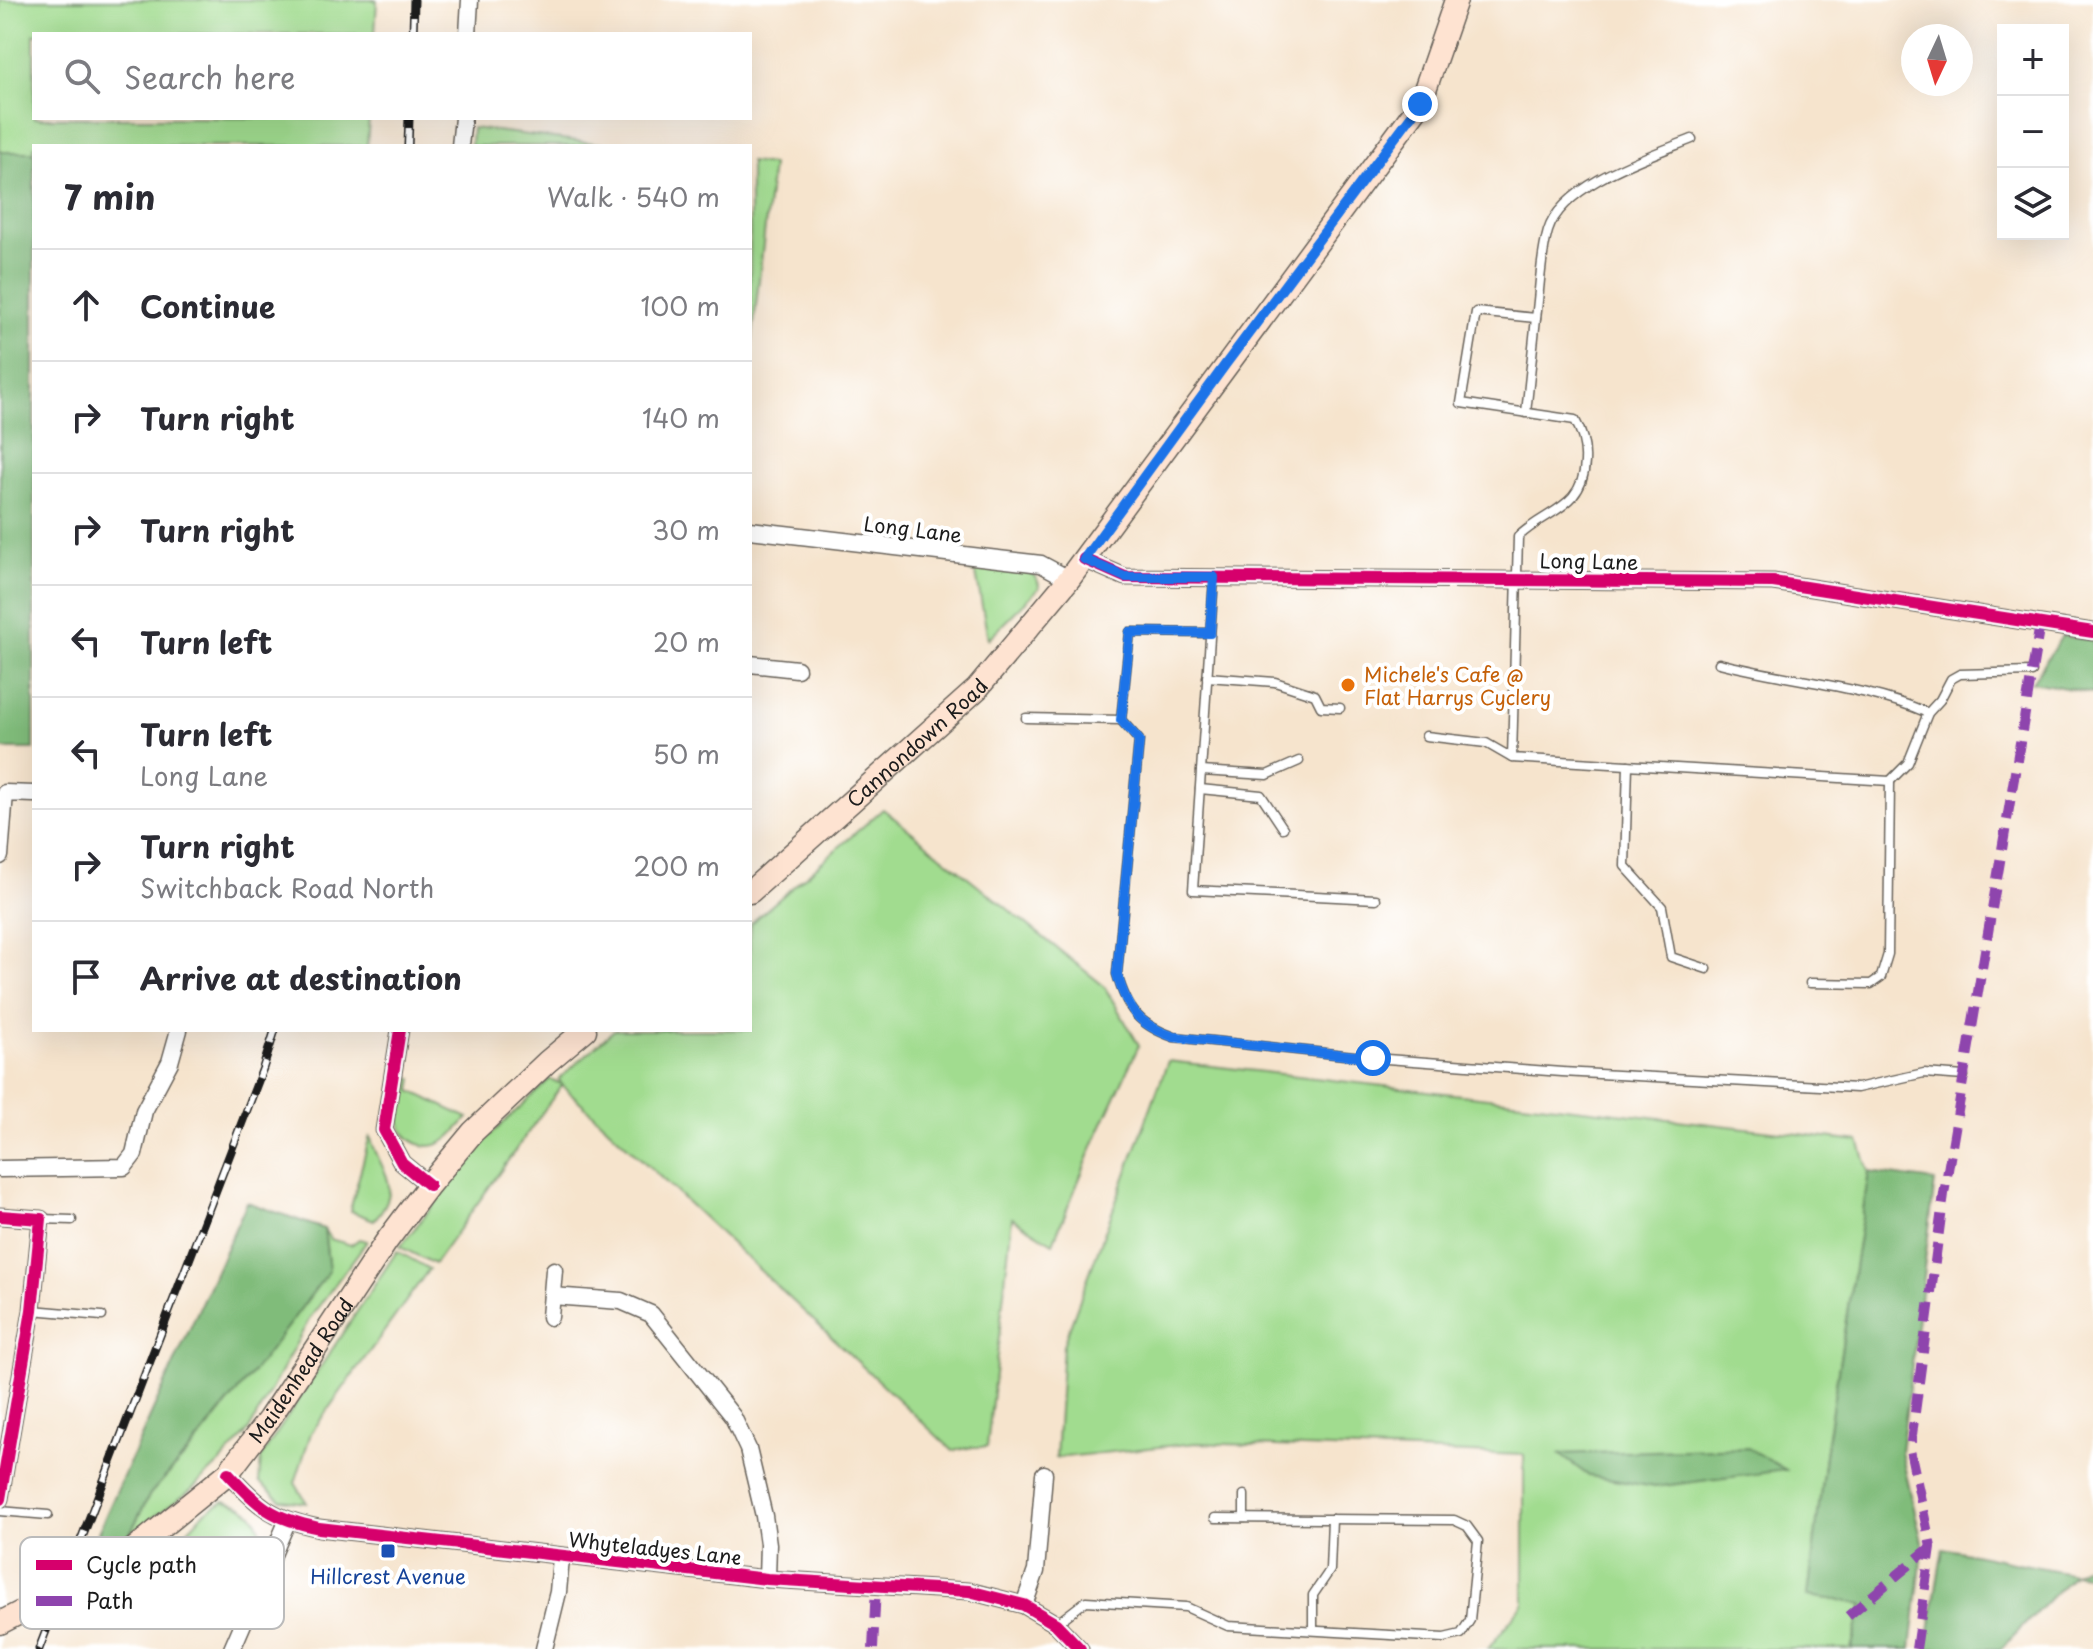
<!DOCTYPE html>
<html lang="en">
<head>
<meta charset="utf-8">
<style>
  :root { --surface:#fff; --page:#f7f7f7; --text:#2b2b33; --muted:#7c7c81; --line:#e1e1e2 }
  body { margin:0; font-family:"Playpen Sans",sans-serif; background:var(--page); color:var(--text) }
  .controls { position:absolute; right:24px; top:24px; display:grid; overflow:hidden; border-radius:0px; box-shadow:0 8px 32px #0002 }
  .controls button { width:72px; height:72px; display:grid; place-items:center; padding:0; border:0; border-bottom:2px solid var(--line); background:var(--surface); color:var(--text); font:40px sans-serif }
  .compass { position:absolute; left:1901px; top:24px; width:72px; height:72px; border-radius:50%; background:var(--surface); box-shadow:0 8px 32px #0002; rotate:184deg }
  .stop { position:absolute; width:24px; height:24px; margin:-18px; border:6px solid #1a73e8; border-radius:50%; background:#fff }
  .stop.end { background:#1a73e8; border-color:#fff; box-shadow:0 2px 8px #0008 }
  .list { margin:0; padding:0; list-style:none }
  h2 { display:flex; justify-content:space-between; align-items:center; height:104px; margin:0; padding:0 32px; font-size:34px }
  h2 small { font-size:26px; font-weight:400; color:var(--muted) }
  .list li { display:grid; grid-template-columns:52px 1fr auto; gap:24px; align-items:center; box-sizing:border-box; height:112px; padding:0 32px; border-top:2px solid var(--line) }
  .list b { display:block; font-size:30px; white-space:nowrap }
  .list p { margin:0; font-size:26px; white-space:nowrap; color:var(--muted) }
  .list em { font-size:26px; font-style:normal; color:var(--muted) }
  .icon { flex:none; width:44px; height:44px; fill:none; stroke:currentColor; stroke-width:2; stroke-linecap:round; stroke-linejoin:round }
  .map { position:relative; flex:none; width:2093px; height:1649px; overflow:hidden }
  .search { position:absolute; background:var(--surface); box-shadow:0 8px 32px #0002; left:32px; top:32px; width:720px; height:88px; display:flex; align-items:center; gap:20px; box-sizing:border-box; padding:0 28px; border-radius:0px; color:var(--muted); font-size:30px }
  .panel { position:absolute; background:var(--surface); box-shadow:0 8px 32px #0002; left:32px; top:144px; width:720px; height:888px; border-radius:0px }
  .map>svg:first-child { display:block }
</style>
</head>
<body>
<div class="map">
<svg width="2093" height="1649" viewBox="0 0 2093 1649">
  <rect width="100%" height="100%" fill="#fff"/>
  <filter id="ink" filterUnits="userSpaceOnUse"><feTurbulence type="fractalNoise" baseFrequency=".0125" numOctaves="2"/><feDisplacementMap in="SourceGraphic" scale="16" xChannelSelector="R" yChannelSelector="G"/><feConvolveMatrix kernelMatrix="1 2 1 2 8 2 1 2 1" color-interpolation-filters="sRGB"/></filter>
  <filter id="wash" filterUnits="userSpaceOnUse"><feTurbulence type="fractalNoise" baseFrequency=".006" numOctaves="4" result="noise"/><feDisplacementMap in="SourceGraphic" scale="32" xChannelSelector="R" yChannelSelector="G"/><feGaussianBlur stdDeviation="1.8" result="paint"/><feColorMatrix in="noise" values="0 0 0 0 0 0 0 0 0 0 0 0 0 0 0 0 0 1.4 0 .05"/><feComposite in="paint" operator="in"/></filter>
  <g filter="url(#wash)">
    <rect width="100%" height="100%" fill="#f6e4cd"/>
    <g fill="#a1dc8f" stroke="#5e7c56" stroke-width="2">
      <path d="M 0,0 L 377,0 L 375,34 L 34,34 L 34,118 L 369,118 L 367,146 L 34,146 L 34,152 L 0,152 Z"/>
      <path d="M 472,128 L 618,146 L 471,146 Z"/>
      <path d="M 750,162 L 772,165 L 750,359 Z"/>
      <path d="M 975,565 L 1030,573 C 1036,576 1039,581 1039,588 L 988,639 L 976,573 L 970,572 Z"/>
      <path d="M 883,809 L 1104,986 L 1139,1045 L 1098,1134 L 1053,1243 L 1012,1218 L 987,1447 L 973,1447 L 953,1451 L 562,1085 L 434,1264 L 400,1247 L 483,1142 L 550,1079 L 561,1084 L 559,1079 L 614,1030 L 750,1030 L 750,924 Z"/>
      <path d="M 1168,1061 L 1859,1141 L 1869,1172 L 1825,1455 L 1809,1596 L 1864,1604 L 1851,1649 L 1488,1649 L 1524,1603 L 1524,1455 L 1196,1443 L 1056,1458 L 1063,1345 Z"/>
      <path d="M 406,1077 L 413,1078 L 411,1091 L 468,1118 C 461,1125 454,1136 445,1141 C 427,1152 404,1143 400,1122 C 398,1108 404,1091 406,1077 Z"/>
      <path d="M 370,1135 C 379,1172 406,1185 374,1220 L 350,1211 Z"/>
      <path d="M 324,1229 L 330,1239 L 351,1245 L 359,1239 L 367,1241 L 310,1318 L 248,1432 L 222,1461 L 190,1491 L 129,1535 L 150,1494 L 188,1453 L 251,1375 L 329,1271 Z"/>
      <path d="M 397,1251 L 429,1269 L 311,1433 L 295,1483 L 307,1503 L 281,1500 L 259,1482 L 261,1457 Z"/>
      <path d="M 224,1501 C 265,1509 265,1536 257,1570 L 174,1544 L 205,1512 Z"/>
    </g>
    <g fill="#80bc7a" stroke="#4e6c4b" stroke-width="2">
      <rect x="0" y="152" width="34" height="597"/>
      <path d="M 2062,636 L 2093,640 L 2093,693 L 2032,682 Z"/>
      <path d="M 1869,1172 L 1935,1181 L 1901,1452 L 1923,1546 L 1911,1649 L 1851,1649 L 1863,1604 L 1808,1596 L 1825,1455 Z"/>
      <path d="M 247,1202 L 324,1229 L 329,1271 L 251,1375 L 187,1453 L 150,1494 L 129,1535 L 86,1559 Z"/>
      <path d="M 1748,1448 L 1786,1470 L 1655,1487 L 1589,1476 L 1559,1454 Z"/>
      <path d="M 1943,1548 L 2074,1574 L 2093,1562 L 2093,1577 L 2074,1574 L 2001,1649 L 1926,1649 Z"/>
    </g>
  </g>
  <g filter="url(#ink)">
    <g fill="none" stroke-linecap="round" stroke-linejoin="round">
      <g stroke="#68625a" stroke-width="11">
        <g id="service">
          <path d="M 1692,139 C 1650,156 1562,184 1548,231 C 1540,258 1540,290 1536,318 L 1476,312 L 1461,403 L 1575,420 C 1583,434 1586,446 1585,462 C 1583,509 1547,509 1518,537 L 1512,758 L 1890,781 L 1888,954 L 1881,977 L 1871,984 L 1810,983"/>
          <path d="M 1526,413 L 1536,318"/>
          <path d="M 1214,578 L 1193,890 L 1376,899"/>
          <path d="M 1719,663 C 1788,681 1863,685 1928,713"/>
          <path d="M 1207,677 L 1275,682 L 1315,695 L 1321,707 L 1340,708"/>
          <path d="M 1026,718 L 1121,720 L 1130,632 L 1210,633"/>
          <path d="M 1121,720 L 1139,740 L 1117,974 C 1127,1010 1139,1025 1174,1037 L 1373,1058 L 1562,1072 L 1857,1088 L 1924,1073 L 1964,1076"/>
          <path d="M 1426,736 L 1486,743 L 1512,758"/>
          <path d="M 1628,765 L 1625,866 L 1662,907 L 1671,957 L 1707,969"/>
          <path d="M 1201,771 L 1267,775 L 1299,761"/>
          <path d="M 1890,781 L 1908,763 L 1928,713 L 1940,700 L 1951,679 L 1960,674 L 2032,672"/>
          <path d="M 1200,789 L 1261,795 L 1283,828"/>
          <path d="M 41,1219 L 72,1220"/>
          <path d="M 32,1310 L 102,1316"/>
          <path d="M 0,1511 L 48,1515"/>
          <path d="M 1244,1518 L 1244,1495"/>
          <path d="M 1056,1624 L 1086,1601 L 1186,1607 L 1228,1626 L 1444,1638 L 1461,1634 L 1470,1620 L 1478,1541 L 1467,1526 L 1454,1520 L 1215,1518"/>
          <path d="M 1313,1629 L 1313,1595 L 1330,1570 L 1332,1519"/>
        </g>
      </g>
      <g stroke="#68625a" stroke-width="19">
        <g id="minor">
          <path d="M 468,34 L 470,0"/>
          <path d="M 460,146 L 463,118"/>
          <path d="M 750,530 L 1041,564 L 1069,579"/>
          <path d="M 1084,559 L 1125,577 L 1773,582 L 2093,632"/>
          <path d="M 750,664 L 797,669"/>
          <path d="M 0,856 L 5,793 L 34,794"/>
          <path d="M 400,1030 L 384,1130 L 402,1163 L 429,1185"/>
          <path d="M 0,1169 L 124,1167 L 134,1154 L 144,1111 L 170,1062 L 179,1030"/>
          <path d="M 0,1216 L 41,1219 L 32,1310 L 0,1499"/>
          <path d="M 552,1296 L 621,1301 L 651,1314 L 733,1417 L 748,1449 L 764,1516 L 768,1544 L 767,1579"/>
          <path d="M 550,1317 L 554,1270"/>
          <path d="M 228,1473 C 261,1508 271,1518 319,1528 L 767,1579 L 969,1591 L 1024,1605 L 1056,1624 L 1080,1649"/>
          <path d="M 1024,1605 L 1036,1571 L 1044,1474"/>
          <path d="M 232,1649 L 287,1522"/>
          <path d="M 544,1649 L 558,1592 L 561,1558"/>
        </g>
      </g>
      <g stroke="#68625a" stroke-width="25">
        <g id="secondary">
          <path id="s1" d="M 750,892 L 977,689 L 1069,579 L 1420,104 L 1456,0"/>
          <path id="s2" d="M 0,1623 L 91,1576 L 134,1549 L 228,1473 L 269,1419 L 386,1242 L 429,1185 L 473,1132 L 547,1062 L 585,1030"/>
        </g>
      </g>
      <use href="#service" stroke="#fff" stroke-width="8"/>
      <use href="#minor" stroke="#fff" stroke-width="16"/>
      <use href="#secondary" stroke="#fee3d1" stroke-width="22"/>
      <g stroke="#1c1c1c" stroke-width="9">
        <g id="rail">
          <path d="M 413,34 L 414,0"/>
          <path d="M 408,146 L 409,118"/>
          <path d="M 39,1649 L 263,1068 L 275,1030"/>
        </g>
      </g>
      <use href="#rail" stroke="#fff" stroke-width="6" stroke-dasharray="18" stroke-linecap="butt"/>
      <g stroke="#8e44ad" stroke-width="10" stroke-dasharray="20 10" stroke-linecap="butt">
        <path d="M 1848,1616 L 1931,1547"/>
        <path d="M 873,1649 L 876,1586"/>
        <path d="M 1916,1649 L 1931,1547 L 1910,1450 L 1944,1194 L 2040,624"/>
      </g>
      <g stroke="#fff" stroke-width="17">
        <g id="cycleway">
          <path d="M 1084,559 L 1125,577 L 1773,582 L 2093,632"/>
          <path d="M 400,1030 L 384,1130 L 402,1163 L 429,1185"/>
          <path d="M 0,1216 L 41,1219 L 32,1310 L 0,1499"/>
          <path d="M 228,1473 C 261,1508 271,1518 319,1528 L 767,1579 L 969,1591 L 1024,1605 L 1056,1624 L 1080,1649"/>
        </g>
      </g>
      <use href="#cycleway" stroke="#d6006c" stroke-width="12"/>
    </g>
  </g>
  <g fill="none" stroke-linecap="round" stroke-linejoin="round" filter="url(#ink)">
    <path stroke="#1a73e8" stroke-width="10" d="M 1373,1058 L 1174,1037 C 1139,1025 1127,1010 1117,974 L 1139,740 L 1121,720 L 1130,632 L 1210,633 L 1214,577 L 1125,577 L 1084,559 L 1225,365 L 1420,104"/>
  </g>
  <circle fill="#e8710a" stroke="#fff" stroke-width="3" cx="1348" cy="685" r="8"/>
  <rect fill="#1a4fb4" stroke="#fff" stroke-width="3" x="380" y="1543" width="16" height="16" rx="4"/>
  <g text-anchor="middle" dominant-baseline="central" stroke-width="8" stroke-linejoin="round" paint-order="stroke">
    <g font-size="20" fill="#1c1c1c" stroke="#fff">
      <text transform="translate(913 529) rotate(7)">Long Lane</text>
      <text transform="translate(1589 561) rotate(1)">Long Lane</text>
      <text stroke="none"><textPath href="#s1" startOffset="224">Cannondown Road</textPath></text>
      <text stroke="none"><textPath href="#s2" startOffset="400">Maidenhead Road</textPath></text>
      <text transform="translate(655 1548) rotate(6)">Whyteladyes Lane</text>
    </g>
    <g font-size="20" fill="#c56008" stroke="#fff" text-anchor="start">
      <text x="1364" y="674">Michele's Cafe @<tspan x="1364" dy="23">Flat Harrys Cyclery</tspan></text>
    </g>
    <g font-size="20" fill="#164399" stroke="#fff">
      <text x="388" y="1576">Hillcrest Avenue</text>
    </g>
  </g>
  <rect x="20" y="1537" width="264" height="92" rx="12" fill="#fff" stroke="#bbb" stroke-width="2"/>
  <rect x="36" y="1560" width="36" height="10" fill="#d6006c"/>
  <rect x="36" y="1596" width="36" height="10" fill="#8e44ad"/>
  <g font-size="22" fill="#1c1c1c">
    <text x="86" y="1573">Cycle path</text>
    <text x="86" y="1609">Path</text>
  </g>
</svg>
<div class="controls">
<button>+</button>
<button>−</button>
<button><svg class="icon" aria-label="layers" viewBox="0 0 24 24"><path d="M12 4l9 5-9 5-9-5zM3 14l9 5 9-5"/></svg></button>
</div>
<svg class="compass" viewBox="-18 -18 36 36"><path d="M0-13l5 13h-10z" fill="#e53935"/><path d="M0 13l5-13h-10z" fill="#7c7c81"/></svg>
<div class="stop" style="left:1373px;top:1058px"></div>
<div class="stop end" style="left:1420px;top:104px"></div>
<div class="search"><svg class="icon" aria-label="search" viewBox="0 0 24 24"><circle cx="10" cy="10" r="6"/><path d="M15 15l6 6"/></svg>Search here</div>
<section class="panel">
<h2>7 min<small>Walk · 540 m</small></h2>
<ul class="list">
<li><svg class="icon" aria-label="ahead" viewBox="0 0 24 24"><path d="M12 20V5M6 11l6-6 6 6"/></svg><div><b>Continue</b></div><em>100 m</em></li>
<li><svg class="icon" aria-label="right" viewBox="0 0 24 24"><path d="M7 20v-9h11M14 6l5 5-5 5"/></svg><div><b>Turn right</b></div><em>140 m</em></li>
<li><svg class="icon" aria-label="right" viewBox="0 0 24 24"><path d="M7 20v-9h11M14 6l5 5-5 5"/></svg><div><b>Turn right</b></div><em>30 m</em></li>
<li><svg class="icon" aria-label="left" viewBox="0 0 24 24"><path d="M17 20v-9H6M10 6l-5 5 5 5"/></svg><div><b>Turn left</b></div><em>20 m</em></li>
<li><svg class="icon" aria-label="left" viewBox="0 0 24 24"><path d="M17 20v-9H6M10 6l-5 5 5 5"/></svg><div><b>Turn left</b><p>Long Lane</p></div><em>50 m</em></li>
<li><svg class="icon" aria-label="right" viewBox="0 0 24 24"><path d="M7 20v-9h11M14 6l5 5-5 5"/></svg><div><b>Turn right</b><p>Switchback Road North</p></div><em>200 m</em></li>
<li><svg class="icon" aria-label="arrive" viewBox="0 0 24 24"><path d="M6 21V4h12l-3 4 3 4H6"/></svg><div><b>Arrive at destination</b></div></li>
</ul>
</section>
</div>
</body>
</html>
